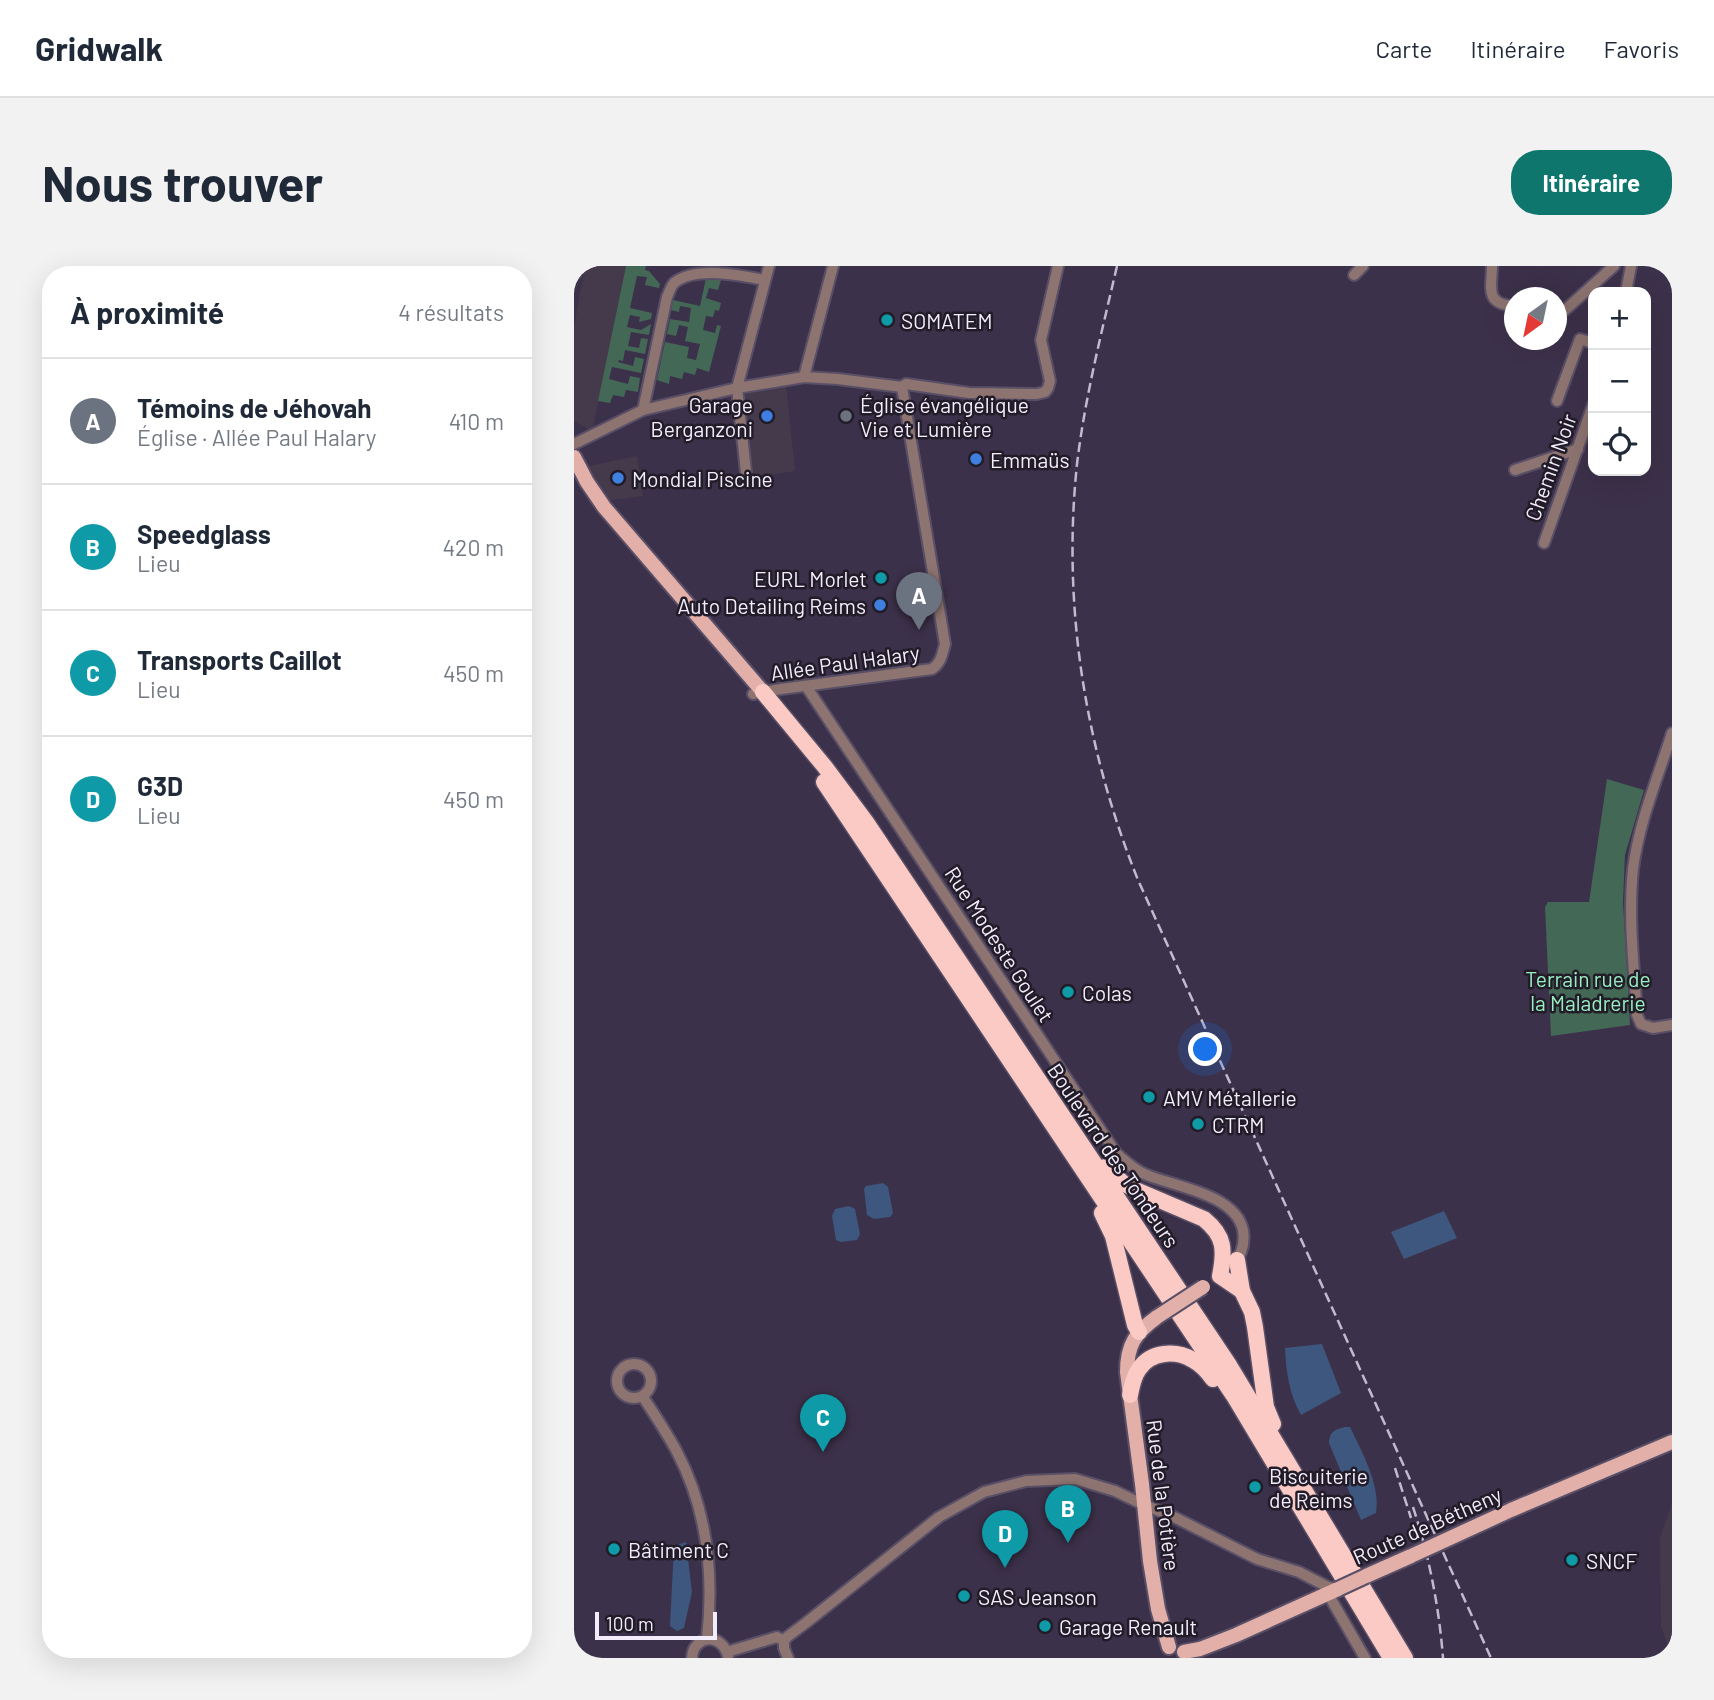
<!DOCTYPE html>
<html lang="fr">
<head>
<meta charset="utf-8">
<style>
  :root { --surface:#fff; --page:#f2f2f3; --text:#1f2937; --muted:#747a83; --line:#e0e1e3; --accent:#0f766e }
  body { margin:0; font-family:Barlow,sans-serif; background:var(--page); color:var(--text) }
  .controls { position:absolute; right:21px; top:21px; display:grid; overflow:hidden; border-radius:14px; box-shadow:0 7px 28px #0002 }
  .controls button { width:63px; height:63px; display:grid; place-items:center; padding:0; border:0; border-bottom:2px solid var(--line); background:var(--surface); color:var(--text); font:35px sans-serif }
  .compass { position:absolute; left:930px; top:21px; width:63px; height:63px; border-radius:50%; background:var(--surface); box-shadow:0 7px 28px #0002; rotate:213deg }
  .scale { position:absolute; left:21px; bottom:18px; width:122px; box-sizing:border-box; padding-left:7px; border:4px solid #f3ecfd; border-top:0; font-size:19px; line-height:24px; white-space:nowrap; color:#f3ecfd; -webkit-text-stroke:5px #211c27; paint-order:stroke }
  .you { position:absolute; left:632px; top:784px; width:24px; height:24px; margin:-18px; border:5px solid #fff; border-radius:50%; background:#1a73e8; box-shadow:0 0 0 10px #1a73e833 }
  .badge { display:grid; place-items:center; width:46px; height:46px; border-radius:50%; background:var(--accent); color:#fff; font-size:23px; font-weight:700 }
  .pin { position:absolute; translate:-50% -58px; filter:drop-shadow(0 2px 4px #0008) }
  .pin::after { content:''; position:absolute; top:37px; width:24px; height:21px; background:inherit; clip-path:polygon(0 0,100% 0,50% 100%) }
  .list { margin:0; padding:0; list-style:none }
  h2 { display:flex; justify-content:space-between; align-items:center; height:91px; margin:0; padding:0 28px; font-size:30px }
  h2 small { font-size:23px; font-weight:400; color:var(--muted) }
  .list li { display:grid; grid-template-columns:46px 1fr auto; gap:21px; align-items:center; box-sizing:border-box; height:126px; padding:0 28px; border-top:2px solid var(--line) }
  .list b { display:block; font-size:26px; white-space:nowrap }
  .list p { margin:0; font-size:23px; white-space:nowrap; color:var(--muted) }
  .list em { font-size:23px; font-style:normal; color:var(--muted) }
  .icon { flex:none; width:38px; height:38px; fill:none; stroke:currentColor; stroke-width:2; stroke-linecap:round; stroke-linejoin:round }
  .map { position:relative; flex:none; width:1098px; height:1392px; overflow:hidden; border-radius:28px }
  header { display:flex; align-items:center; gap:42px; box-sizing:border-box; height:98px; padding:0 35px; background:var(--surface); border-bottom:2px solid var(--line) }
  header strong { font-size:33px }
  nav { display:flex; gap:38px; margin-inline-start:auto; font-size:24px }
  .intro { display:flex; align-items:center; justify-content:space-between; box-sizing:border-box; height:168px; padding:0 42px }
  h1 { margin:0; font-size:49px }
  .button { padding:18px 32px; border-radius:28px; background:var(--accent); color:#fff; font-size:24px; font-weight:700 }
  main { display:flex; gap:42px; padding:0 42px }
  aside { flex:1; background:var(--surface); border-radius:28px; box-shadow:0 7px 28px #0002 }
  .map>svg:first-child { display:block }
</style>
</head>
<body>
<header>
<strong>Gridwalk</strong>
<nav><a>Carte</a><a>Itinéraire</a><a>Favoris</a></nav>
</header>
<div class="intro"><h1>Nous trouver</h1><a class="button">Itinéraire</a></div>
<main>
<aside>
<h2>À proximité<small>4 résultats</small></h2>
<ul class="list">
<li><span class="badge" style="background:#6b7280">A</span><div><b>Témoins de Jéhovah</b><p>Église · Allée Paul Halary</p></div><em>410 m</em></li>
<li><span class="badge" style="background:#0f9aa8">B</span><div><b>Speedglass</b><p>Lieu</p></div><em>420 m</em></li>
<li><span class="badge" style="background:#0f9aa8">C</span><div><b>Transports Caillot</b><p>Lieu</p></div><em>450 m</em></li>
<li><span class="badge" style="background:#0f9aa8">D</span><div><b>G3D</b><p>Lieu</p></div><em>450 m</em></li>
</ul>
</aside>
<div class="map">
<svg width="1098" height="1392" viewBox="0 0 1098 1392">
  <rect width="100%" height="100%" fill="#3c314a"/>
  <g fill="#443a4b">
    <path d="M 11,0 L 52,0 L 19,161 L 14,163 L 0,155 L 0,61 Z"/>
    <path d="M 212,118 L 221,205 L 178,212 L 170,131 L 175,123 Z"/>
    <path d="M 63,190 L 69,230 L 36,234 L 25,219 L 15,200 Z"/>
    <path d="M 1098,1237 L 1098,1391 L 1087,1360 L 1086,1272 Z"/>
  </g>
  <g fill="#436855">
    <path d="M 52,0 L 72,0 L 71,4 L 75,5 L 86,18 L 85,22 L 71,19 L 73,11 L 63,10 L 56,42 L 78,47 L 77,53 L 65,56 L 66,51 L 56,49 L 53,61 L 67,64 L 77,58 L 75,69 L 57,66 L 54,80 L 65,82 L 67,72 L 74,73 L 71,88 L 51,84 L 49,95 L 45,94 L 44,96 L 59,100 L 61,91 L 70,93 L 67,107 L 38,101 L 35,113 L 54,118 L 56,110 L 66,112 L 64,126 L 52,124 L 50,131 L 39,129 L 36,137 L 24,135 Z"/>
    <path d="M 132,12 L 147,14 L 144,24 L 135,22 L 132,32 L 147,37 L 145,45 L 141,44 L 139,51 L 132,50 L 129,64 L 141,67 L 143,59 L 147,60 L 135,106 L 123,102 L 121,109 L 110,106 L 108,113 L 96,110 L 95,118 L 83,114 L 91,76 L 115,81 L 113,92 L 122,94 L 126,78 L 111,75 L 114,61 L 105,59 L 102,70 L 93,68 L 96,53 L 115,56 L 117,42 L 106,40 L 105,46 L 97,44 L 99,34 L 126,40 Z"/>
    <path d="M 1033,513 L 1070,524 L 1051,589 L 1049,636 L 1056,759 L 977,770 L 971,641 L 974,636 L 1015,636 Z"/>
  </g>
  <g fill="#3e577e">
    <path d="M 309,917 L 314,921 L 319,947 L 316,951 L 300,953 L 293,949 L 290,923 L 292,920 Z"/>
    <path d="M 275,940 L 281,943 L 286,968 L 283,974 L 267,976 L 262,974 L 258,950 L 261,943 Z"/>
    <path d="M 870,945 L 883,972 L 830,993 L 817,966 Z"/>
    <path d="M 748,1078 L 767,1127 L 727,1149 C 715,1128 712,1105 711,1082 Z"/>
    <path d="M 771,1161 L 776,1161 C 788,1186 807,1220 802,1247 L 787,1254 L 755,1177 C 756,1165 760,1164 771,1161 Z"/>
    <path d="M 112,1276 L 118,1326 L 110,1362 L 103,1365 L 96,1360 L 100,1280 Z"/>
  </g>
  <g fill="none" stroke-linecap="round" stroke-linejoin="round">
    <g stroke="#594f67" stroke-width="14">
      <g id="minor">
        <path d="M 918,0 C 918,21 910,38 940,40"/>
        <path d="M 780,9 L 789,0"/>
        <path d="M 1052,26 L 1057,0"/>
        <path d="M 982,44 L 991,44 L 1040,0"/>
        <path d="M 230,111 L 259,0"/>
        <path d="M 983,135 L 1006,73 L 1019,77"/>
        <path d="M 69,144 L 93,31 C 95,27 97,20 100,17 C 121,0 166,9 191,14"/>
        <path d="M 0,178 L 69,144 L 163,122 L 206,115 L 230,111 L 264,113 L 328,121 L 332,118 L 395,127 L 463,128 L 471,126 L 474,122 L 476,115 L 467,74 L 484,0"/>
        <path d="M 941,204 L 1004,183"/>
        <path d="M 172,206 L 163,122 L 195,0"/>
        <path d="M 970,277 L 1019,139"/>
        <path d="M 232,420 L 542,887 C 551,895 561,905 573,909 C 602,921 661,928 669,964 C 671,977 668,989 659,999"/>
        <path d="M 179,428 L 207,423 L 358,403 C 367,397 368,389 371,378 L 328,121"/>
        <path d="M 1098,467 C 1084,511 1065,556 1059,603 C 1054,651 1060,701 1063,749 L 1067,758 L 1079,762 L 1098,759"/>
        <circle cx="60" cy="1115" r="17"/>
        <path d="M 69,1131 C 81,1149 93,1167 103,1186 C 133,1243 140,1309 133,1373"/>
        <path d="M 754,1328 L 791,1392"/>
        <path d="M 210,1375 L 213,1371 L 233,1356 L 365,1251 L 410,1226 L 452,1215 L 501,1213 L 541,1225 L 570,1239 L 596,1249 L 683,1293 L 725,1306 L 754,1321 L 764,1323"/>
        <path d="M 210,1375 L 210,1382 L 214,1392"/>
        <path d="M 153,1386 L 203,1371 L 210,1375"/>
        <path d="M 118,1392 C 119,1369 148,1366 154,1390"/>
      </g>
    </g>
    <g stroke="#594f67" stroke-width="18">
      <g id="major">
        <path d="M 0,6 L 1,0"/>
        <path d="M 0,191 L 13,216 L 30,241 L 189,426"/>
        <path d="M 583,1051 C 561,1067 553,1079 553,1106 L 568,1218 L 576,1295 L 584,1343 L 595,1381"/>
        <path d="M 937,1244 L 1098,1176"/>
        <path d="M 792,1310 L 837,1290"/>
        <path d="M 610,1386 L 626,1383 L 662,1369 L 764,1323"/>
      </g>
    </g>
    <g stroke="#594f67" stroke-width="19">
      <g id="highway">
        <path d="M 189,426 L 251,501 L 292,556 L 655,1099 L 831,1392"/>
        <path d="M 250,516 L 660,1130 L 817,1392"/>
        <path d="M 531,901 L 549,917 L 562,924 L 630,953 C 651,970 651,984 646,1010 L 668,1025"/>
        <path d="M 528,947 L 539,970 L 561,1059 L 565,1066"/>
        <path d="M 663,994 L 668,1025 L 678,1046 L 681,1061 L 692,1141 L 699,1158"/>
        <path d="M 556,1129 C 558,1120 559,1111 565,1103 C 577,1085 602,1084 619,1094 C 628,1099 634,1106 639,1113"/>
      </g>
    </g>
    <use href="#minor" stroke="#8d7470" stroke-width="10"/>
    <use href="#major" stroke="#e2afa9" stroke-width="14"/>
    <use href="#highway" stroke="#fbcac4" stroke-width="16"/>
    <g stroke="#c2bacd" stroke-width="2.5" stroke-dasharray="10 5" stroke-linecap="butt">
      <path d="M 543,0 C 528,65 511,131 503,198 C 488,340 511,482 564,614 L 917,1392"/>
      <path d="M 821,1202 L 837,1252"/>
      <path d="M 839,1241 C 855,1290 865,1340 869,1392"/>
    </g>
    <g stroke="#594f67" stroke-width="18" stroke-linecap="butt">
      <g id="major-bridge">
        <path d="M 583,1051 L 629,1021"/>
        <path d="M 837,1290 L 937,1244"/>
        <path d="M 764,1323 L 792,1310"/>
      </g>
    </g>
    <use href="#major-bridge" stroke="#e2afa9" stroke-width="14"/>
  </g>
  <g fill="#0f9aa8" stroke="#211c27" stroke-width="2.5">
    <circle cx="313" cy="54" r="7"/>
    <circle cx="307" cy="312" r="7"/>
    <circle cx="494" cy="726" r="7"/>
    <circle cx="575" cy="831" r="7"/>
    <circle cx="624" cy="858" r="7"/>
    <circle cx="681" cy="1221" r="7"/>
    <circle cx="40" cy="1283" r="7"/>
    <circle cx="998" cy="1294" r="7"/>
    <circle cx="390" cy="1330" r="7"/>
    <circle cx="471" cy="1360" r="7"/>
  </g>
  <g fill="#3f7fe0" stroke="#211c27" stroke-width="2.5">
    <circle cx="193" cy="150" r="7"/>
    <circle cx="402" cy="193" r="7"/>
    <circle cx="44" cy="212" r="7"/>
    <circle cx="306" cy="339" r="7"/>
  </g>
  <circle fill="#6b7280" stroke="#211c27" stroke-width="2.5" cx="272" cy="150" r="7"/>
  <g text-anchor="middle" dominant-baseline="central" stroke-width="5" stroke-linejoin="round" paint-order="stroke">
    <g font-size="21" fill="#f3ecfd" stroke="#211c27" text-anchor="start">
      <text x="327" y="54">SOMATEM</text>
      <text x="179" y="138" text-anchor="end">Garage<tspan x="179" dy="24">Berganzoni</tspan></text>
      <text x="286" y="138">Église évangélique<tspan x="286" dy="24">Vie et Lumière</tspan></text>
      <text x="416" y="193">Emmaüs</text>
      <text x="58" y="212">Mondial Piscine</text>
      <text x="293" y="312" text-anchor="end">EURL Morlet</text>
      <text x="292" y="339" text-anchor="end">Auto Detailing Reims</text>
      <text x="508" y="726">Colas</text>
      <text x="589" y="831">AMV Métallerie</text>
      <text x="638" y="858">CTRM</text>
      <text x="695" y="1209">Biscuiterie<tspan x="695" dy="24">de Reims</tspan></text>
      <text x="54" y="1283">Bâtiment C</text>
      <text x="1012" y="1294">SNCF</text>
      <text x="404" y="1330">SAS Jeanson</text>
      <text x="485" y="1360">Garage Renault</text>
    </g>
    <g font-size="21" fill="#f3ecfd" stroke="#211c27">
      <text transform="translate(976 201) rotate(-70)">Chemin Noir</text>
      <text transform="translate(271 396) rotate(-8)">Allée Paul Halary</text>
      <text transform="translate(426 678) rotate(57)">Rue Modeste Goulet</text>
      <text transform="translate(540 889) rotate(56)">Boulevard des Tondeurs</text>
      <text transform="translate(590 1229) rotate(83)">Rue de la Potière</text>
      <text transform="translate(853 1259) rotate(-24)">Route de Bétheny</text>
    </g>
    <g font-size="21" fill="#99edc2" stroke="#211c27">
      <text x="1014" y="712">Terrain rue de<tspan x="1014" dy="24">la Maladrerie</tspan></text>
    </g>
  </g>
</svg>
<div class="controls">
<button>+</button>
<button>−</button>
<button><svg class="icon" aria-label="locate" viewBox="0 0 24 24"><circle cx="12" cy="12" r="6"/><path d="M12 2v4M12 18v4M2 12h4M18 12h4"/></svg></button>
</div>
<svg class="compass" viewBox="-18 -18 36 36"><path d="M0-13l5 13h-10z" fill="#e53935"/><path d="M0 13l5-13h-10z" fill="#747a83"/></svg>
<div class="scale">100 m</div>
<div class="you"></div>
<div class="pin badge" style="left:345px;top:364px;background:#6b7280">A</div>
<div class="pin badge" style="left:494px;top:1277px;background:#0f9aa8">B</div>
<div class="pin badge" style="left:249px;top:1186px;background:#0f9aa8">C</div>
<div class="pin badge" style="left:431px;top:1302px;background:#0f9aa8">D</div>
</div>
</main>
</body>
</html>
